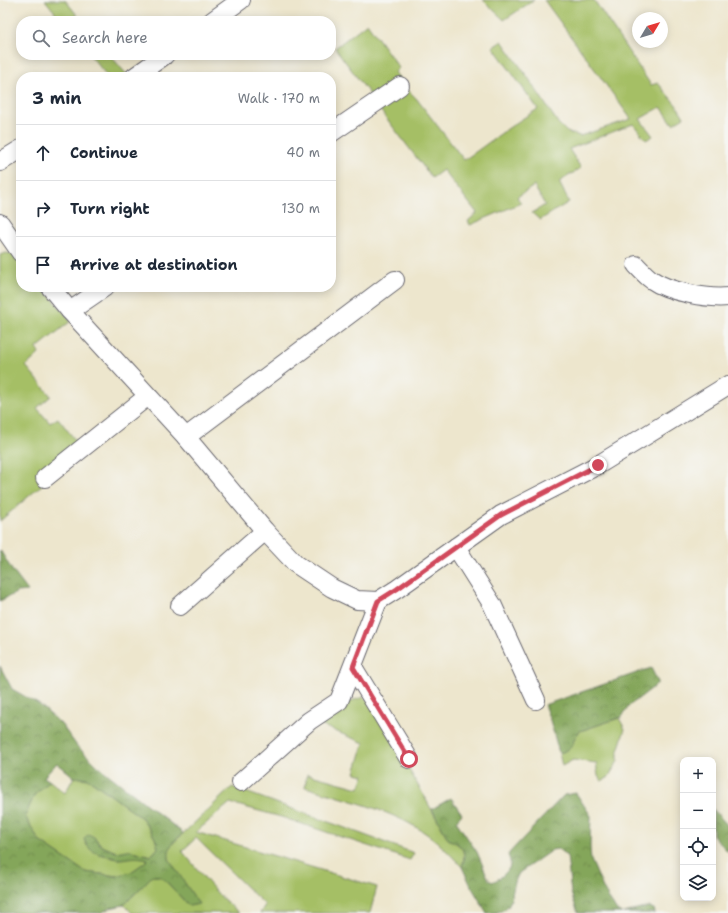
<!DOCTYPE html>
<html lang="en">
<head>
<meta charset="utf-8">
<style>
  :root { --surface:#fff; --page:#f2f2f3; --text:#1f2937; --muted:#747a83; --line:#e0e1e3 }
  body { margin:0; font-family:"Shantell Sans",sans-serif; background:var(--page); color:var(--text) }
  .controls { position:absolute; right:12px; bottom:12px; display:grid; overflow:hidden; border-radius:8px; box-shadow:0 2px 10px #0003 }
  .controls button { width:36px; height:36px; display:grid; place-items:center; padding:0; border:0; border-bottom:1px solid var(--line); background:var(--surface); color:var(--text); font:20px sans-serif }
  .compass { position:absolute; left:632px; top:12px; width:36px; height:36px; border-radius:50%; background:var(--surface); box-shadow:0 2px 10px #0003; rotate:52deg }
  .stop { position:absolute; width:12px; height:12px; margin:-9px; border:3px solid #d1495b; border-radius:50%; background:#fff }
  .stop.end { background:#d1495b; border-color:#fff; box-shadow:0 1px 4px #0008 }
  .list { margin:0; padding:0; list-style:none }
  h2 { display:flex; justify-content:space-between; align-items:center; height:52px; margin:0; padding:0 16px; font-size:17px }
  h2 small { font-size:13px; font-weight:400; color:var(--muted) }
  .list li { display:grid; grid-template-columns:26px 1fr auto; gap:12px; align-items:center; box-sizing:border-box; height:56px; padding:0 16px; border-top:1px solid var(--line) }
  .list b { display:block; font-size:15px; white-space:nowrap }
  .list em { font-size:13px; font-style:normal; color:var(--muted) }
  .icon { flex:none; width:22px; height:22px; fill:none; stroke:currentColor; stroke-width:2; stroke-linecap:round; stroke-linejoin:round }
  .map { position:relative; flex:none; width:728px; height:913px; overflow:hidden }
  .search { position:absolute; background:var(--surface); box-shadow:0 2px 10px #0003; left:16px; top:16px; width:320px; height:44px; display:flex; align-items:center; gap:10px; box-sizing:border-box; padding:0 14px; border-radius:16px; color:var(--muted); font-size:15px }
  .panel { position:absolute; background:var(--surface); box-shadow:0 2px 10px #0003; left:16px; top:72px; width:320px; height:220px; border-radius:16px }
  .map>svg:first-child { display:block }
</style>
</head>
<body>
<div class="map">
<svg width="728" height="913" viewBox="0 0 728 913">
  <defs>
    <pattern id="forest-crowns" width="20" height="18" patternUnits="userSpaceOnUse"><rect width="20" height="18" fill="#84a65a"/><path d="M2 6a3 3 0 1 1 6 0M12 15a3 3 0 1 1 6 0" fill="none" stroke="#6c874c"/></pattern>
  </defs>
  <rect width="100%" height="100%" fill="#f6f6f2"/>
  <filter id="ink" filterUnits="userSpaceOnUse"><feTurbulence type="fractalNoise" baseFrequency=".025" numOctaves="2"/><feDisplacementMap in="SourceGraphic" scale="8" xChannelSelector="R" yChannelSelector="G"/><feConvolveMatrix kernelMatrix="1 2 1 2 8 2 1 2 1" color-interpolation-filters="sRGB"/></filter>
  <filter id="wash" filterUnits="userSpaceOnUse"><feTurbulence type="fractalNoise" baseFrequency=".012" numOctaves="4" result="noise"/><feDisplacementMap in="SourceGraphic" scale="16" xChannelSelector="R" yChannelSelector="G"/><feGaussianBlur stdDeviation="0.9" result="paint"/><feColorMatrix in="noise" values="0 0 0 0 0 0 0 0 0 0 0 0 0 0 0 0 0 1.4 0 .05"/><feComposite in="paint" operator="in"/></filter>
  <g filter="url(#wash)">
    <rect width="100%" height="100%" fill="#ede6cd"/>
    <g fill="#a5bf65" stroke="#647050">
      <path d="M 45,0 L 65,0 L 82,21 L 62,21 Z"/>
      <path d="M 483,0 L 534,0 L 504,20 Z"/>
      <path d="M 544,0 L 594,0 L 651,85 L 658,83 L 677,106 L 684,117 L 673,124 L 661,107 L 640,119 L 653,136 L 646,140 L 633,124 L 569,149 L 581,168 L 559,182 L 569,202 L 540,220 L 532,213 L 545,205 L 534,186 L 517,197 L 521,203 L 470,225 L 468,221 L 477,213 L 443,170 L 432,178 L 377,106 L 405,87 L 416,98 L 464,160 C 489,143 512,124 538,109 L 493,47 L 502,41 L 529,79 L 558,123 L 567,132 L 580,136 L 631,119 Z"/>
      <path d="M 367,23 L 399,68 L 395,72 L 400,80 L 374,100 L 335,48 Z"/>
      <path d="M 90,55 L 110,55 L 128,76 L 108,77 Z"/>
      <path d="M 5,253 L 15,254 L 21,261 L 21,287 L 43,287 L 71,321 L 37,348 L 39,354 L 26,366 L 51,396 L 37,408 L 50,423 L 58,418 L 79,445 L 43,484 L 0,521 L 0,255 Z"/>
      <path d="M 364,697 L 374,707 L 448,839 C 463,846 466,850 462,867 C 454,858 445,849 436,841 C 401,812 348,800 305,787 L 307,774 L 359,788 L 364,775 L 355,773 L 364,743 L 318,724 C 329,711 347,701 364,697 Z"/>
      <path d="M 619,718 L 625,729 L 618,751 L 618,761 L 608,778 L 601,781 L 598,776 L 596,763 L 573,760 L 562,766 L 559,753 C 578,748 569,742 580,731 Z"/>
      <path d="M 74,777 L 89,779 L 143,819 L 155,838 L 158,848 L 151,856 L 128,850 L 116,852 L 102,846 L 94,837 L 109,857 L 118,859 L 137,856 L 148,859 L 144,863 L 131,872 L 117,876 L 85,872 L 39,841 L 25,816 L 35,794 L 50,781 L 65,793 Z"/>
      <path d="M 232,787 L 414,853 L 410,860 L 281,817 L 230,803 L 196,832 L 377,887 L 370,913 L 260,913 L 265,905 L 196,838 L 182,851 L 219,895 L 239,913 L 132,913 L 124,905 L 152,876 L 159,876 L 164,879 L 189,906 L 198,904 L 169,859 L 168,851 L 170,846 Z"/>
    </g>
    <g fill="url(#forest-crowns)" stroke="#53644a" fill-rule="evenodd">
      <path d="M 0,550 L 12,570 L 28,591 L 18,592 L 0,601 Z"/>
      <path d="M 0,666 L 12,689 L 40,705 L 61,724 L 77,746 L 99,767 L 183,833 C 174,842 168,845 169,859 L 199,904 L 189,906 L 164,879 L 159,876 L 152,876 L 124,905 L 110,908 L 101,913 L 0,913 ZM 57,763 L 74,777 L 89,779 L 143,819 L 155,838 L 158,848 L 151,856 L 128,850 L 116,852 L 102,846 L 94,837 L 88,834 L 84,839 C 88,851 96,854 108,856 C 112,857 116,859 120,859 C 132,858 135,856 148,859 L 144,863 L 131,872 L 117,876 L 85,872 L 39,841 L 25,816 L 35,794 L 50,781 L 44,777 Z"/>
      <path d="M 651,668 L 658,682 L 655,686 L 629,706 L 622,717 L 580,731 C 569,742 578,748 559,753 L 550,720 L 544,705 Z"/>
      <path d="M 576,793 L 591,816 L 590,847 L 591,860 L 595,869 L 604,890 L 616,910 L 622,913 L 578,913 L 571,893 L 567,856 L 558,849 L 552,850 L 519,873 C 507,894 519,913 487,913 L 472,888 L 462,867 L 465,856 L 463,850 L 458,844 L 448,839 L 432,809 L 451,798 L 462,814 L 456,821 L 477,852 L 489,880 L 492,882 C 498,880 509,872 510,865 C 511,862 509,858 508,855 L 510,852 L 564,795 Z"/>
      <path d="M 713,809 L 728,826 L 728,852 L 713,835 Z"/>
      <path d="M 649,907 L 654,909 L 655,913 L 623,913 Z"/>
    </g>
  </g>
  <g filter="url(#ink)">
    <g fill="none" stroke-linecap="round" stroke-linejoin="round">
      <g stroke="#69676e" stroke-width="20">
        <g id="minor">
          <path d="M 212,21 L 241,0"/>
          <path d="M 134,77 L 165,55"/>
          <path d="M 331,133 L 400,86"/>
          <path d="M 0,162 L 21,149"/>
          <path d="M 0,223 L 21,253"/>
          <path d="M 636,265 C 641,270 646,276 652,280 C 669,292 708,299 728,297"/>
          <path d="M 50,287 L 70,311 L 186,437 L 265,531 L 296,564 L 332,588 L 357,600 L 378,601 L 397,589 L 501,515 L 598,465 L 728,385"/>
          <path d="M 70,311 L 105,287"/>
          <path d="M 186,437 L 395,280"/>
          <path d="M 45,478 L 148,396"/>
          <path d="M 456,547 L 492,604 L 536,700"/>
          <path d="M 180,606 L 265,531"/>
          <path d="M 353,667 L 409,759"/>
          <path d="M 241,782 L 309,721 L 339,701 L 378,601"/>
        </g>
      </g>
      <use href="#minor" stroke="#fff" stroke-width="18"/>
    </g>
  </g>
  <g fill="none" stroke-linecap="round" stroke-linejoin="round" filter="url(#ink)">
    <path stroke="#d1495b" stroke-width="5" d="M 409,759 L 353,667 L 378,601 L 397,589 L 501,515 L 598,465"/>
  </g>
</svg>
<div class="controls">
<button>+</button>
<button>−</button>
<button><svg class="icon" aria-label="locate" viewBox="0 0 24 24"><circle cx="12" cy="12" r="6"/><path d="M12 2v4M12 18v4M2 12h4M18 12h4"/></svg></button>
<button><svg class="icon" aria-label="layers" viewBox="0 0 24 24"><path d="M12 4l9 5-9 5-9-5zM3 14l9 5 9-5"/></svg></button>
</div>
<svg class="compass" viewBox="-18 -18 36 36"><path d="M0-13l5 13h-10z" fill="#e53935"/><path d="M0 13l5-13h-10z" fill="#747a83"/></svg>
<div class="stop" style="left:409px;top:759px"></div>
<div class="stop end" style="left:598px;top:465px"></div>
<div class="search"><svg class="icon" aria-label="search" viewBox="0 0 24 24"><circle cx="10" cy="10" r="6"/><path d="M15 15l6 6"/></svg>Search here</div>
<section class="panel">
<h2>3 min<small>Walk · 170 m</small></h2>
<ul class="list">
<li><svg class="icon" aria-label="ahead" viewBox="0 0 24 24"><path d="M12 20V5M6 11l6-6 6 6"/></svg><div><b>Continue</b></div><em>40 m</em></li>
<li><svg class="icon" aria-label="right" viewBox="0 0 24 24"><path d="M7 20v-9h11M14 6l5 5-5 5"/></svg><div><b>Turn right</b></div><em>130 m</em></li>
<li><svg class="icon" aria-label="arrive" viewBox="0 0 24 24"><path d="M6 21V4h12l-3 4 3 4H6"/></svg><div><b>Arrive at destination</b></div></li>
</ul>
</section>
</div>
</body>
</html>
